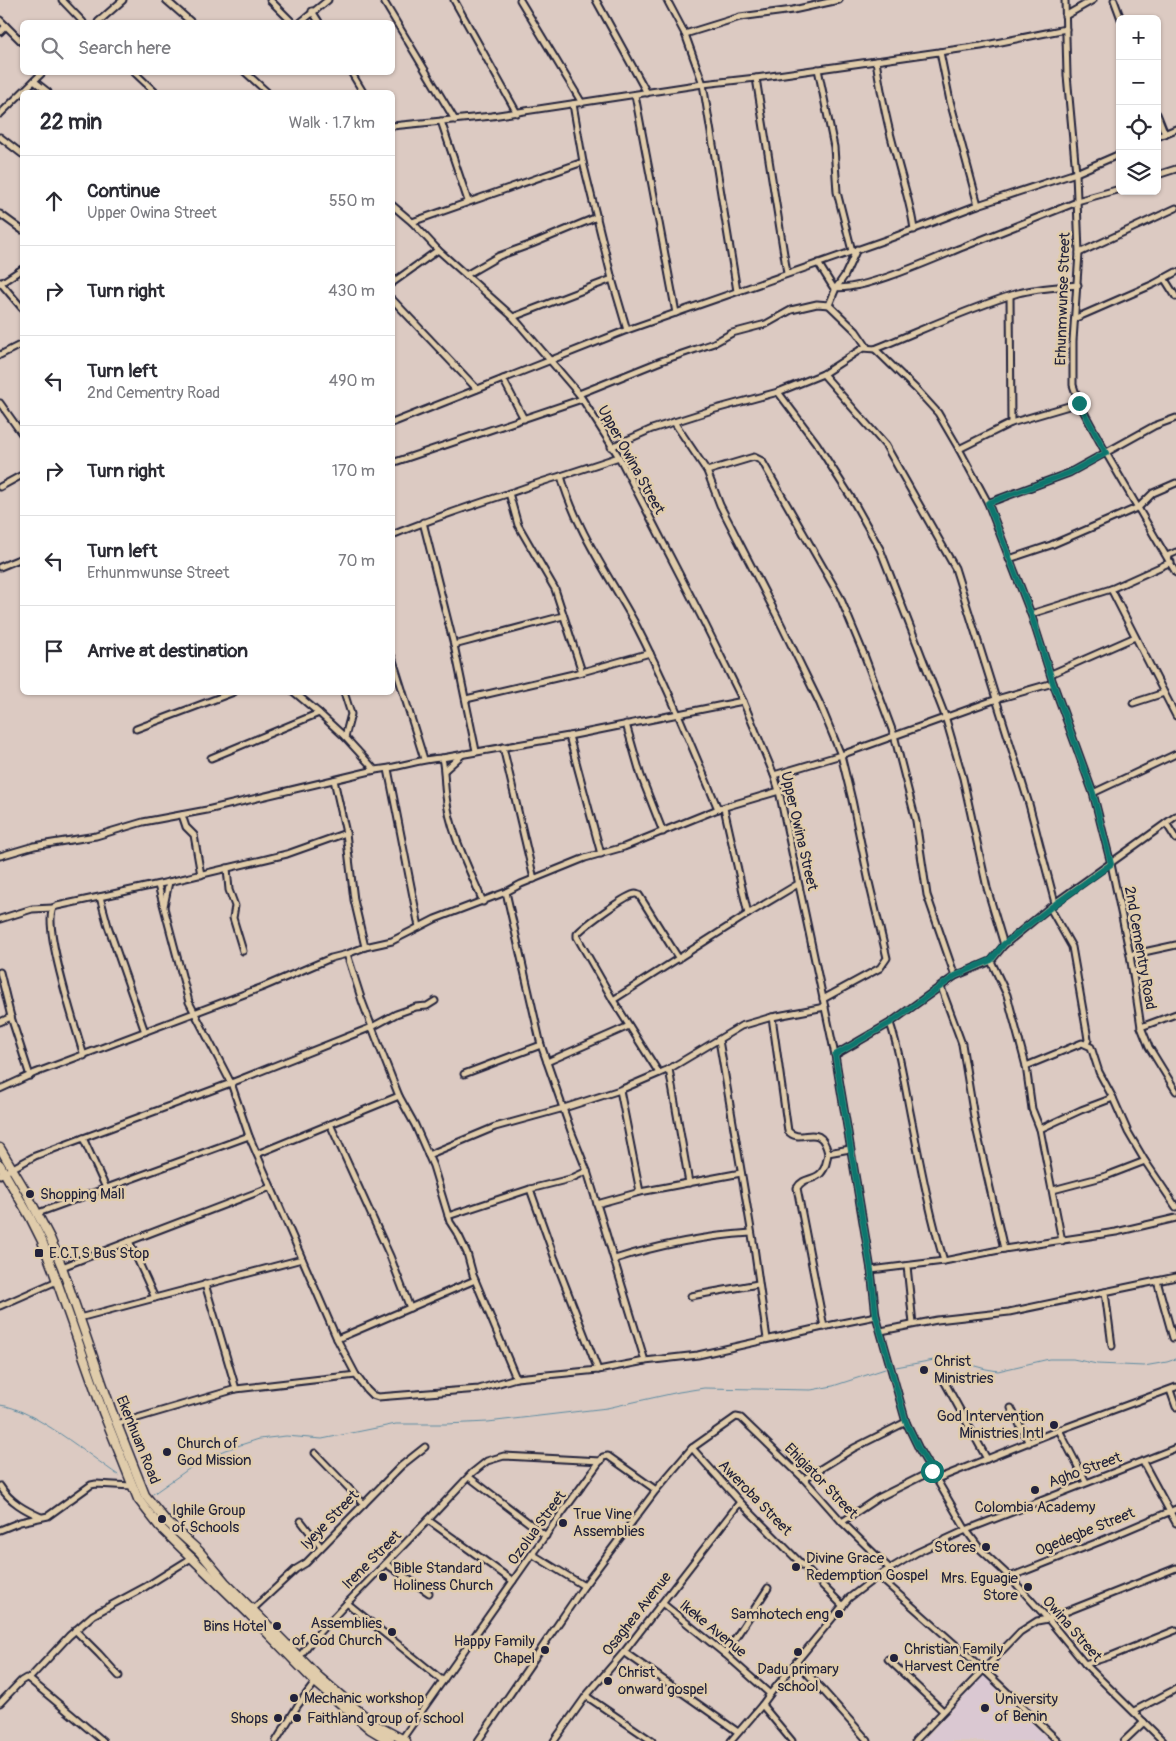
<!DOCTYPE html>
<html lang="en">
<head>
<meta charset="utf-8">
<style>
  :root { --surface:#fff; --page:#f2f2f3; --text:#2b2b33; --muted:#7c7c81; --line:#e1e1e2 }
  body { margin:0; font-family:Pangolin,sans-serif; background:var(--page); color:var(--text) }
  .controls { position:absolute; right:15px; top:15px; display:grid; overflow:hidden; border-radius:8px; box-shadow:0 1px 4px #0004 }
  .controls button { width:45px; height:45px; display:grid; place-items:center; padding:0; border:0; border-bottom:1px solid var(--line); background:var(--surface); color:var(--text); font:25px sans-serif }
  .stop { position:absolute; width:15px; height:15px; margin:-11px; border:4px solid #0f766e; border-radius:50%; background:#fff }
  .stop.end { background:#0f766e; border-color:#fff; box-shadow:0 1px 5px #0008 }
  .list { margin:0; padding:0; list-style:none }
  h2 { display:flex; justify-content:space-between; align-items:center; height:65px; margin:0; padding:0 20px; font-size:21px }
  h2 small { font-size:16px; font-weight:400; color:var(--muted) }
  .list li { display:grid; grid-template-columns:32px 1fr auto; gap:15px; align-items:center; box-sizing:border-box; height:90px; padding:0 20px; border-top:1px solid var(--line) }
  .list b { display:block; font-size:19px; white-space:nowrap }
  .list p { margin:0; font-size:16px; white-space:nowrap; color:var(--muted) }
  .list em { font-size:16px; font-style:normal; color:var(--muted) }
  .icon { flex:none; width:28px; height:28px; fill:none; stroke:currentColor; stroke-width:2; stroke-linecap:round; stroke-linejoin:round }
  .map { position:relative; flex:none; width:1176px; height:1741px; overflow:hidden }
  .search { position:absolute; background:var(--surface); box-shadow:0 1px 4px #0004; left:20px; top:20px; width:375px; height:55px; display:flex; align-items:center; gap:12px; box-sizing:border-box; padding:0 18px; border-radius:8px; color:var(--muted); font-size:19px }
  .panel { position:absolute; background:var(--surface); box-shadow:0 1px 4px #0004; left:20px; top:90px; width:375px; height:605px; border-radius:8px }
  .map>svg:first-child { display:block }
</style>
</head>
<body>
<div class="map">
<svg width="1176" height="1741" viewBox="0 0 1176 1741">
  <rect width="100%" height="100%" fill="#dccac2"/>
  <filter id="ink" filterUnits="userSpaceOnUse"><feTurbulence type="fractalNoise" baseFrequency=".02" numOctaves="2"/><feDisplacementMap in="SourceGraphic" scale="10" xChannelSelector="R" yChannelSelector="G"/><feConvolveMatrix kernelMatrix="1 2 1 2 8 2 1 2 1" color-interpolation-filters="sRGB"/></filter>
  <g filter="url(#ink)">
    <path fill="#dac8d2" d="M 984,1676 L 1050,1741 L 923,1741 Z"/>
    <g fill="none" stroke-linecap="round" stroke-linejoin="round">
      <g stroke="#5f8ca2" stroke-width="1">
        <path d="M 896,1367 L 945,1358 L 986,1369 L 998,1371 L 1049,1359 L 1073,1359 L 1097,1364 L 1144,1366 L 1167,1362 L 1176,1359"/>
        <path d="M 0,1405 C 32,1408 90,1456 118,1475"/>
        <path d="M 153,1494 L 200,1461 L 225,1450 L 259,1439 L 286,1436 L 322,1439 L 396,1424 L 446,1424 L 488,1422 L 607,1408 L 679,1392 L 704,1388 L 811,1390 L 833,1386 L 885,1369"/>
      </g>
      <g stroke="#22223b" stroke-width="9">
        <g id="street">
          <path d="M 62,0 L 83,22"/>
          <path d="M 166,0 L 191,22"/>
          <path d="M 270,0 L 292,22"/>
          <path d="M 383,0 L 455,120"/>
          <path d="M 454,0 L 517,113"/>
          <path d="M 520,0 L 582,103"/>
          <path d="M 596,0 L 647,93"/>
          <path d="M 667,0 L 685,34 L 703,84 L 737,291"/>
          <path d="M 1065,0 L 1067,75 L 1076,173 L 1079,253 L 1073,341 L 1073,385 L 1079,403 L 1106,453 L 1176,573"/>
          <path d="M 1114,0 L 1121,19"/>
          <path d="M 312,11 L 319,22"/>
          <path d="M 1065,16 L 1093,0"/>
          <path d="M 0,20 L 22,42"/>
          <path d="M 98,22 L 123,0"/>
          <path d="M 301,22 L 328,0"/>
          <path d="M 0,32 L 6,26"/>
          <path d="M 685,34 L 740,17 L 793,10 L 839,0"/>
          <path d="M 940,52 L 950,101 L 978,205"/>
          <path d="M 876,61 C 881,93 887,124 896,155 C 902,180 911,204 914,230"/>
          <path d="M 818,69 L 834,147 L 837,192 L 852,251"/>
          <path d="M 134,72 L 155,92"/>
          <path d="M 245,72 L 267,92"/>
          <path d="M 351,72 L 363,92"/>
          <path d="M 756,78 L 787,273"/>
          <path d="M 34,81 L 48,92"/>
          <path d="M 635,95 L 676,313"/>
          <path d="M 0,114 L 43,72"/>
          <path d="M 1157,114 L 1165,134"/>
          <path d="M 441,121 L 468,201"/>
          <path d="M 392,126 L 492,116 L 703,84 L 756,78 L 981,46 L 1066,29"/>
          <path d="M 0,137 L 22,154"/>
          <path d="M 1157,137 L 1176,129"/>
          <path d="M 1157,175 L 1176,169"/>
          <path d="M 1077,201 L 1120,189"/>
          <path d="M 392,205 L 412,222 L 438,250 L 513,317 L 579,394 L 619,457 L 704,622 L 743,701 L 774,775 L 779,791 L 835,1055 L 871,1270 L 876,1316 L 906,1422 L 920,1451 L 966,1530 L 980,1549 L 1010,1577 L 1048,1619 L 1085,1664 L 1163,1741"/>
          <path d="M 0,214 L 22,230"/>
          <path d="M 412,222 L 583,162"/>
          <path d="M 1079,253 L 1176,208"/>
          <path d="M 818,263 L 833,287 C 859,293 936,258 963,247 C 1001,232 1039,217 1077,202"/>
          <path d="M 466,275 L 499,256 L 532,244 L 597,217"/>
          <path d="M 1164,278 L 1176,297"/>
          <path d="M 612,279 L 627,330"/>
          <path d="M 0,282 L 22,308"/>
          <path d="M 1,283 L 22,269"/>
          <path d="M 392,283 L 438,250"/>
          <path d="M 1010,296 L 1011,423"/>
          <path d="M 392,299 L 477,389"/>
          <path d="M 829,305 L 836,288 L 845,275 L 857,249"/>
          <path d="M 513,317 L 612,279 L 583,162 L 573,104"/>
          <path d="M 1076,318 L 1154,284 L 1176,272"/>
          <path d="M 875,349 L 917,390 L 938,413 L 959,449 L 988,503 L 1031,614 L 1053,683 L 1093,793 L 1111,864 L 1130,955 L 1141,1027 L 1149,1047 L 1176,1091"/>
          <path d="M 0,355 L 22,344"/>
          <path d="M 823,374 L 886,446 L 955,568 L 1029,804 L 1055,903"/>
          <path d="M 503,379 L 524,419"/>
          <path d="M 778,392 L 817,444 L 852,499 L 880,549 L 945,716 L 963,778 L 987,888 L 1004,945"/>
          <path d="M 579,394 L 661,361 L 714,343 L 732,333 L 766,324 L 791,310 L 817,304 L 829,305 L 856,331 L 867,347"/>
          <path d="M 0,403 L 22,434"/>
          <path d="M 674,422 L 707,471 L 720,505 L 777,616 L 820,704 L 841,755 L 852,800 L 869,882 L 887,958 L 880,968 L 823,999"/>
          <path d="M 392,423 L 627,330 L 891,238 L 978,205 L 1076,173 L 1120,154"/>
          <path d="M 611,447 L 652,429 L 712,410 L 778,392 L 823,374 L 863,348 L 875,349 C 922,330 969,308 1018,293 C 1037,288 1058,287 1078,285"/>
          <path d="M 959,449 L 1011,423 L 1079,403"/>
          <path d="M 619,457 L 561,476 C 576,530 610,577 636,625 C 667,685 692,747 718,809"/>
          <path d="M 392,463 L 582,399"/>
          <path d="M 707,471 L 754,457 L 762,461 L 840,597 L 865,657 L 894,735 L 916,821 L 927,895 L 955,976"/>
          <path d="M 0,487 L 22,475"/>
          <path d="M 509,493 L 518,525 L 555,589 L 582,672"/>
          <path d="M 988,503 L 1069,473 L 1154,426 L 1176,418"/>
          <path d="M 423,522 L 454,645 L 476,751"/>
          <path d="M 392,535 C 431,519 470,506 510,493 C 527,487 543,481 561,476"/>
          <path d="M 1167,556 L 1176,552"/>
          <path d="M 1009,559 L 1051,545 L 1139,507 L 1153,493 L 1176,483"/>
          <path d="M 0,567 L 22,558"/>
          <path d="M 1111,589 L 1176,716"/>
          <path d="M 1031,614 L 1111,589 L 1171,562"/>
          <path d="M 454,645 L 563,616"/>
          <path d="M 392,657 L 424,759"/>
          <path d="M 1051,674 L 1135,637"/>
          <path d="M 294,692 L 319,713 L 345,737 L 375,770"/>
          <path d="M 344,692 L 351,714 L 345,737"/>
          <path d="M 466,699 L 582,672 L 650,653"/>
          <path d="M 1133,703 L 1164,693"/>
          <path d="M 626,724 L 641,776 L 663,832"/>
          <path d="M 136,729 L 234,692"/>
          <path d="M 569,736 L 601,854"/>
          <path d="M 503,747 L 534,879"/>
          <path d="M 211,758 L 319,713"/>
          <path d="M 442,758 C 445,771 444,783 446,796 C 450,833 469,868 483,902"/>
          <path d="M 388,769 L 419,927"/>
          <path d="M 445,770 L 463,754"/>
          <path d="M 774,775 L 841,755 L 997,699 L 1053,683"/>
          <path d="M 334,780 L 346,833 L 354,900 L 365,947 L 347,954 L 362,1001 L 380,1048 L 399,1096 L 415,1125 L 433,1166 L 450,1222 L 459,1236 L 467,1253 L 473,1275 L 516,1378"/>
          <path d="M 1093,793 L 1176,754"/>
          <path d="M 724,808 L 748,914"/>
          <path d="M 182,815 L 186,827 L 194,835 L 201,875"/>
          <path d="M 1166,823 L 1176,839"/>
          <path d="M 0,856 L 34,846 L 96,836 L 143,822 L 207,810 L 375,770 C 398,768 419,759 442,758 L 569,736 L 743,701"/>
          <path d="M 227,868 L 229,890 L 235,906 L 233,918 L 243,951"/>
          <path d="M 158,885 L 189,1002 L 231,1083 L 249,1136 L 337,1339 L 356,1375 L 367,1390 L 372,1395 L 378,1397 L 479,1389 L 516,1378 L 598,1370 L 645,1361 L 698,1355 L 832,1325 L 876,1316"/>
          <path d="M 100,897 L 108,926 L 145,1032"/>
          <path d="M 164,906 L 169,882"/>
          <path d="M 1050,908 L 1072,947 L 1087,1033 L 1088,1040 L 1086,1044"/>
          <path d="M 0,919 L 32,909 L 53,908"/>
          <path d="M 365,947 L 392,941 L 435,919 L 506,892 L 521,884 L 585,858 L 624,847 L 718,809 L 779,791"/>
          <path d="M 1130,955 L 1176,945"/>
          <path d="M 991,961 L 1007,995 L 1026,1066 L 1082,1043 L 1091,1047 L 1099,1072 L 1113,1098 L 1128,1132 L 1145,1161 L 1176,1207"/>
          <path d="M 0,972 L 11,1017 L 30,1076"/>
          <path d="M 941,987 L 962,1044 L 975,1123 L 1004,1249"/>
          <path d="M 613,1000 L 748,914 L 798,884"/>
          <path d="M 772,1017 L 788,1131 C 801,1146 820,1119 828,1153 C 827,1160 826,1168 821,1173 C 814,1181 803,1177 797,1188 L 824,1327"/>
          <path d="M 0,1022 L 11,1017"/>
          <path d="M 890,1023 C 900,1052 904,1082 910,1112 C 920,1162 929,1212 944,1261"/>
          <path d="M 1141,1027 L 1176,1014"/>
          <path d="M 719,1040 L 754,1247 L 767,1339"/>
          <path d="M 541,1045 L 571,1131 L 587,1171 L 645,1361"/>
          <path d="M 835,1055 L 890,1023 L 955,976 L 991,961 L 1004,945 L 1055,903 L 1176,816"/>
          <path d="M 84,1056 C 76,1029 45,934 52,911 C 53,907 53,908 57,906 L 169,882 L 287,854 L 346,833"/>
          <path d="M 547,1062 L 629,1026"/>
          <path d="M 1026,1066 L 1032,1109 L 1040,1129 L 1062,1241"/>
          <path d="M 669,1069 L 689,1183"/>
          <path d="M 659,1073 L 613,1000 L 577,937 L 577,934 C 583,927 628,893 636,894 C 637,894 638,895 639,895 L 679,959"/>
          <path d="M 464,1074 L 541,1045 L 506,892"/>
          <path d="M 0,1089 L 35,1073 L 263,987 L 331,958 L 347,954"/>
          <path d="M 620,1090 L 640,1192"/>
          <path d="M 330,1124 L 390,1256 L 410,1308"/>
          <path d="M 1040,1129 L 1081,1110 L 1113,1098"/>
          <path d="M 83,1138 L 106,1188"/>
          <path d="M 828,1153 L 850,1149"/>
          <path d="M 257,1154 L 399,1096"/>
          <path d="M 428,1155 L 495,1127 L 564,1108 L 620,1090 L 669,1069 L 741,1026 L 772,1017 L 825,1007"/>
          <path d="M 0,1175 L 35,1156 L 231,1083 L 372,1027 L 396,1014 L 416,1007 L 427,1006 L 435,1001"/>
          <path d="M 530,1189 L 555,1259 L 598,1370"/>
          <path d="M 1053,1190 L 1106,1176 L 1145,1161"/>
          <path d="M 597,1204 L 640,1192 L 741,1173"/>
          <path d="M 38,1213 L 249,1136"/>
          <path d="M 448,1216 L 530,1189 L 570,1179 L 587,1171"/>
          <path d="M 129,1241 L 155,1298"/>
          <path d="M 615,1259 C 659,1245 705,1236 751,1233"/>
          <path d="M 907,1266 L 913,1324"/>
          <path d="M 62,1267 L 271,1187"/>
          <path d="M 871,1270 L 944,1261 L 1004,1249 L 1116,1232 L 1176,1218"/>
          <path d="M 1157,1281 L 1173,1338"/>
          <path d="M 205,1284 L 236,1389"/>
          <path d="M 1105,1292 L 1112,1346"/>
          <path d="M 691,1296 L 758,1284"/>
          <path d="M 0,1306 L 57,1281"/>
          <path d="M 79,1318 L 302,1259"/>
          <path d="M 881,1331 L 937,1320 L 1009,1312 L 1176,1277"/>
          <path d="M 337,1339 L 475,1280"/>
          <path d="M 943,1379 L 987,1459"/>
          <path d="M 1170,1390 L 1176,1407"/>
          <path d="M 1011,1408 L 1029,1443"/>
          <path d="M 117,1424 L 236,1389 L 356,1375"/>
          <path d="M 1059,1430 L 1086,1482"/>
          <path d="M 692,1448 L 740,1502 L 843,1606"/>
          <path d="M 315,1453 L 364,1504"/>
          <path d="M 1143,1462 L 1176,1523"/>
          <path d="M 469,1477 L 546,1536"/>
          <path d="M 804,1479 L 854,1448 L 906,1422"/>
          <path d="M 937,1479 L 1059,1430 L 1176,1387"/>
          <path d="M 0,1486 C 10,1502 25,1510 41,1517"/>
          <path d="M 428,1520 L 513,1581"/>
          <path d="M 301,1521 L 321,1547"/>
          <path d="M 842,1522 L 878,1498 L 932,1471"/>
          <path d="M 0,1530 L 20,1522 L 48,1516 L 91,1485 L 96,1484 L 132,1486"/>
          <path d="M 532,1554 L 584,1586"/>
          <path d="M 386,1564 L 429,1593"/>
          <path d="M 878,1576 L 983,1669 L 1058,1741"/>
          <path d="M 1010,1577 L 1101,1541 L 1176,1509"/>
          <path d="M 347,1603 L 443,1681"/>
          <path d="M 662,1603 L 725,1654 L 770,1694"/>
          <path d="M 252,1610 L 296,1569 L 306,1563 L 401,1466 L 425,1447"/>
          <path d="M 75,1630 L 99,1654 L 119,1676"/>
          <path d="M 624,1652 L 738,1732"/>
          <path d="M 725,1654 L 768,1588"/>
          <path d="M 298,1659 L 312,1640 L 347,1603 L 428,1520 L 472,1473 L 487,1461 L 504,1456 L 601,1461"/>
          <path d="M 888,1659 L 943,1711"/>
          <path d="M 796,1662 L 820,1687 L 868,1741"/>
          <path d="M 1085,1664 L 1111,1656 L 1176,1630"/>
          <path d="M 29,1679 L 69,1636 L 93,1615 L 145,1587 L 193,1557"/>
          <path d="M 586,1696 L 652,1741"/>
          <path d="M 0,1703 L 21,1681 L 26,1678 L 29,1679 L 103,1741"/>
          <path d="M 762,1705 L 792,1741"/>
          <path d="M 1134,1711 L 1176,1689"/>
          <path d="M 402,1739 L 532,1554 L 603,1457 L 608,1456 L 656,1490"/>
          <path d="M 276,1741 L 298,1705 L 317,1680"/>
          <path d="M 478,1741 L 584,1586 L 656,1490 L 692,1448 L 736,1417 L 741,1418 L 804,1479 L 842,1522 L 890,1569"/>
          <path d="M 554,1741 L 586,1696 L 624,1652 L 740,1502"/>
          <path d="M 731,1741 L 762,1705 L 770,1694 L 849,1598 L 878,1576 L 916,1553 L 966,1530 L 1176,1448"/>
          <path d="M 915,1741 L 1020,1632 L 1037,1621 L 1048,1619 L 1176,1568"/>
          <path d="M 1124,1741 L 1144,1722"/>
        </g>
      </g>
      <g stroke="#22223b" stroke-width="11">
        <g id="secondary">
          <path d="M 0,1148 L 25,1190 L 50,1238 L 62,1267 L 111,1409 L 145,1495 L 166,1521 L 199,1551 L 225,1582 L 319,1677 L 374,1724 L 406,1741"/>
          <path d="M 0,1165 L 30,1217 L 42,1241 L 53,1270 L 103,1412 L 138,1499 L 160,1527 L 249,1614 L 315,1682 L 370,1729 L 390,1741"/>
        </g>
      </g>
      <use href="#street" stroke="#e0ccab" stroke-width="5"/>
      <use href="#secondary" stroke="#e0ccab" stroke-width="8"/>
    </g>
  </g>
  <g fill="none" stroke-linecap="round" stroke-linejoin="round" filter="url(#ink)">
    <path stroke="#0f766e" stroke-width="6" d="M 932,1471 L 920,1451 L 906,1422 L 876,1316 L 871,1270 L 835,1055 L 890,1023 L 955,976 L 991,960 L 1004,944 L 1050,908 L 1111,864 L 1093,793 L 1053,683 L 1031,614 L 988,503 L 1069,473 L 1106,453 L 1079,403"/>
  </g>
  <g fill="#22223b" stroke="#e0ccab" stroke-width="2">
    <circle cx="30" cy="1194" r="5"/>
    <rect x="34" y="1248" width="10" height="10" rx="2.5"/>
    <circle cx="924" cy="1370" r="5"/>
    <circle cx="1054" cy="1425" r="5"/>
    <circle cx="167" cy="1452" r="5"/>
    <circle cx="1035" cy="1490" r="5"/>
    <circle cx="162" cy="1519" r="5"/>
    <circle cx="563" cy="1523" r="5"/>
    <circle cx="986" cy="1547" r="5"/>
    <circle cx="796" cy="1567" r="5"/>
    <circle cx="383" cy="1577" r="5"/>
    <circle cx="1028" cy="1587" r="5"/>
    <circle cx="839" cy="1614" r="5"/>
    <circle cx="277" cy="1626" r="5"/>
    <circle cx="392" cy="1632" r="5"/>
    <circle cx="545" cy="1650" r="5"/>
    <circle cx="798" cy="1652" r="5"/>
    <circle cx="894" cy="1658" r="5"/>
    <circle cx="608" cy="1681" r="5"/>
    <circle cx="294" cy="1698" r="5"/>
    <circle cx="985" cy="1708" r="5"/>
    <circle cx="278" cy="1718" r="5"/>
    <circle cx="297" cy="1718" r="5"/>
  </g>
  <g text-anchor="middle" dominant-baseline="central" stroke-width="5" stroke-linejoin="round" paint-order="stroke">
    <g font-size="15" fill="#22223b" stroke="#e0ccab">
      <text transform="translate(1063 299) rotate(-88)">Erhunmwunse Street</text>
      <text transform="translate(631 460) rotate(61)">Upper Owina Street</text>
      <text transform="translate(799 831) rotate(77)">Upper Owina Street</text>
      <text transform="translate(1140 948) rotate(80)">2nd Cementry Road</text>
      <text transform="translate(138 1440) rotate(68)">Ekenhuan Road</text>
      <text transform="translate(1085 1470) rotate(-20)">Agho Street</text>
      <text transform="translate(821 1481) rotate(46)">Ehigiator Street</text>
      <text transform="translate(755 1498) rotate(46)">Aweroba Street</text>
      <text transform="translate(330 1520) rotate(-46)">Iyeye Street</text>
      <text transform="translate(537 1528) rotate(-54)">Ozolua Street</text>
      <text transform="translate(1085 1532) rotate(-22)">Ogedegbe Street</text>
      <text transform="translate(372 1560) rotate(-45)">Irene Street</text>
      <text transform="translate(637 1614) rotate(-52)">Osaghea Avenue</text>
      <text transform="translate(713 1629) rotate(39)">Ikeke Avenue</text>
      <text transform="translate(1072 1629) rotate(49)">Owina Street</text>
    </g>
    <g font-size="15" fill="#22223b" stroke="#e0ccab" text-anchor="start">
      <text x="40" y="1194">Shopping Mall</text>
      <text x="49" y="1253">E.C.T.S Bus Stop</text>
      <text x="934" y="1361">Christ<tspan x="934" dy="17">Ministries</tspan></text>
      <text x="1044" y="1416" text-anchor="end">God Intervention<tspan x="1044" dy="17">Ministries Intl</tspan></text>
      <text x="177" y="1443">Church of<tspan x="177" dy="17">God Mission</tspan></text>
      <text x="1035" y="1507" text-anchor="middle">Colombia Academy</text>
      <text x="172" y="1510">Ighile Group<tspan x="172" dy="17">of Schools</tspan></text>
      <text x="573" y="1514">True Vine<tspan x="573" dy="17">Assemblies</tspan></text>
      <text x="976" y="1547" text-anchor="end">Stores</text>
      <text x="806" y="1558">Divine Grace<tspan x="806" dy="17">Redemption Gospel</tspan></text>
      <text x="393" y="1568">Bible Standard<tspan x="393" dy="17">Holiness Church</tspan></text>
      <text x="1018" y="1578" text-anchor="end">Mrs. Eguagie<tspan x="1018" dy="17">Store</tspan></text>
      <text x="829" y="1614" text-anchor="end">Samhotech eng</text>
      <text x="382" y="1623" text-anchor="end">Assemblies<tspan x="382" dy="17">of God Church</tspan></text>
      <text x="267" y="1626" text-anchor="end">Bins Hotel</text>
      <text x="535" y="1641" text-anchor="end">Happy Family<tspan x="535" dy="17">Chapel</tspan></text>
      <text x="904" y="1649">Christian Family<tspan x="904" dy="17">Harvest Centre</tspan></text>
      <text x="798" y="1669" text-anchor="middle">Dadu primary<tspan x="798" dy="17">school</tspan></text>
      <text x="618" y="1672">Christ<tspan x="618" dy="17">onward gospel</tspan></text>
      <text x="304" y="1698">Mechanic workshop</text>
      <text x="995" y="1699">University<tspan x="995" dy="17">of Benin</tspan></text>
      <text x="268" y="1718" text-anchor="end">Shops</text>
      <text x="307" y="1718">Faithland group of school</text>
    </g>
  </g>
</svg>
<div class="controls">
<button>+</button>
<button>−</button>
<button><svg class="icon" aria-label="locate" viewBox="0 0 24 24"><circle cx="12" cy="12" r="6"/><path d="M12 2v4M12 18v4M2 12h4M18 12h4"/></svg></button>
<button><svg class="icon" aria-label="layers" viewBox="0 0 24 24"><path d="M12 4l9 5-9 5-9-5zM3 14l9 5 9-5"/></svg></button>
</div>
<div class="stop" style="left:932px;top:1471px"></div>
<div class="stop end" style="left:1079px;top:403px"></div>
<div class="search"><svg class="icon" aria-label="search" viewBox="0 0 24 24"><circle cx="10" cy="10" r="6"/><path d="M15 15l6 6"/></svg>Search here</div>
<section class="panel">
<h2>22 min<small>Walk · 1.7 km</small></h2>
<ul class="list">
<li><svg class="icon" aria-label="ahead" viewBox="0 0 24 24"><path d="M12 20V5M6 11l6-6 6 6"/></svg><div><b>Continue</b><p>Upper Owina Street</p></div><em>550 m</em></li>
<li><svg class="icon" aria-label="right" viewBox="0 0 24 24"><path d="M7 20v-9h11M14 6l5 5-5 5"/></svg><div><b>Turn right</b></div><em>430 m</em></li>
<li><svg class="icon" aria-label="left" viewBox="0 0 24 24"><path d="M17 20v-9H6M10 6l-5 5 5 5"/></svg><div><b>Turn left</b><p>2nd Cementry Road</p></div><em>490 m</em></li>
<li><svg class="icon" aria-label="right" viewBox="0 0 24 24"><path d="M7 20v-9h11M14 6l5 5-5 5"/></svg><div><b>Turn right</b></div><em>170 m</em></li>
<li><svg class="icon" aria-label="left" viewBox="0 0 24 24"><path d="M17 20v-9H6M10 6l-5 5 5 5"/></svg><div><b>Turn left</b><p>Erhunmwunse Street</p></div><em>70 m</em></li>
<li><svg class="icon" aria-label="arrive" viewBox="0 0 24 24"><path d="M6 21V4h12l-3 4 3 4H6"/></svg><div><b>Arrive at destination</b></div></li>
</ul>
</section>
</div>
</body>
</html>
